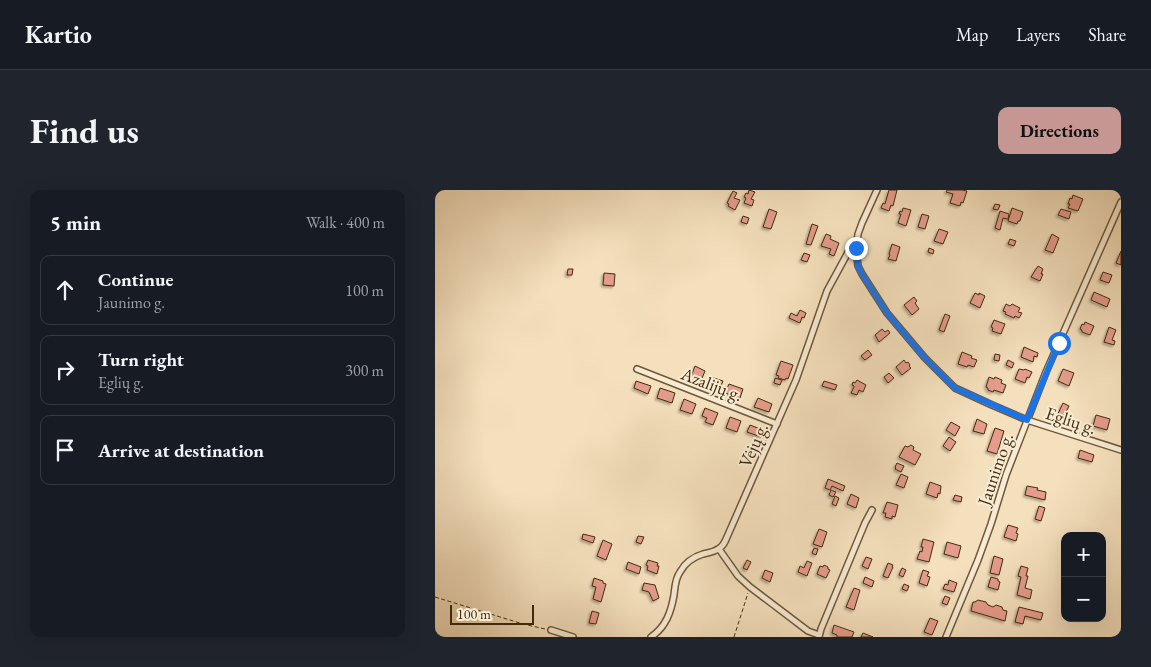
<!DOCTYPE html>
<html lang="en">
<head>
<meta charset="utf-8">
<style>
  :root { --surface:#171b24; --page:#20242c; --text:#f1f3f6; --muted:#9ea1a6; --line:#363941; --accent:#c59692 }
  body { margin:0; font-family:"EB Garamond",serif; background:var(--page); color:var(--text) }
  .controls { position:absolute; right:15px; bottom:15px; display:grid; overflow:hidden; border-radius:10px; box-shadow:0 5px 20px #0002 }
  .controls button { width:45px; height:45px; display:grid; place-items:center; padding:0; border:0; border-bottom:1px solid var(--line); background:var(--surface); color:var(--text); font:25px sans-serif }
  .scale { position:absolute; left:15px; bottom:12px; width:84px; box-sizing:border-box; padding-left:5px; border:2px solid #422b0d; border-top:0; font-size:14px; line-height:18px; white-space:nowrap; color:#422b0d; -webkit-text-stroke:4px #f8ebd4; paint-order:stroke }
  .stop { position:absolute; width:15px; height:15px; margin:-11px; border:4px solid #1a73e8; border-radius:50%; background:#fff }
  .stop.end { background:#1a73e8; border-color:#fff; box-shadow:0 1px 5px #0008 }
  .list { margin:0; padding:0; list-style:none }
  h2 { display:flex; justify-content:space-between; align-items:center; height:65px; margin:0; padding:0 20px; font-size:21px }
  h2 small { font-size:16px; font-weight:400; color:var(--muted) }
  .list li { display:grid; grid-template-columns:32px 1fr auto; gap:15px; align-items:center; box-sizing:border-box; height:70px; margin:0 10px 10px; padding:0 10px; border:1px solid var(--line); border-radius:10px }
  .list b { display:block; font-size:19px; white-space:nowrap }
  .list p { margin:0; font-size:16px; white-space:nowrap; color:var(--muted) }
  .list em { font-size:16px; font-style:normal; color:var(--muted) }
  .icon { flex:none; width:28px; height:28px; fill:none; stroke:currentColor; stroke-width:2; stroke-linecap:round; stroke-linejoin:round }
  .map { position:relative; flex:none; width:686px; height:447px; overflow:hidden; border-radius:10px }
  header { display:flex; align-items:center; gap:30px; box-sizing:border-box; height:70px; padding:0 25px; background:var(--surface); border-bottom:1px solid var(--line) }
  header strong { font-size:24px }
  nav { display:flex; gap:28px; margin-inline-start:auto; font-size:18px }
  .intro { display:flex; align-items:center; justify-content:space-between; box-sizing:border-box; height:120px; padding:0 30px }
  h1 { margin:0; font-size:35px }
  .button { padding:12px 22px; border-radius:10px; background:var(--accent); color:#111; font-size:18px; font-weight:700 }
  main { display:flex; gap:30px; padding:0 30px }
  aside { flex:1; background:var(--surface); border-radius:10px; box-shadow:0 5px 20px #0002 }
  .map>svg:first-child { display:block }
</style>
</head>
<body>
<header>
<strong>Kartio</strong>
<nav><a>Map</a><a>Layers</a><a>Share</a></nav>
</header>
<div class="intro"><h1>Find us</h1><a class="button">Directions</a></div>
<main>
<aside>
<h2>5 min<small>Walk · 400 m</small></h2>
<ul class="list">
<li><svg class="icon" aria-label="ahead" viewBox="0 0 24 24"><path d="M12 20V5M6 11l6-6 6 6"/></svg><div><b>Continue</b><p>Jaunimo g.</p></div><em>100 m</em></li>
<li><svg class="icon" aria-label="right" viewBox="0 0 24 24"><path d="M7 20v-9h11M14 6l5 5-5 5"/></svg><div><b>Turn right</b><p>Eglių g.</p></div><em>300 m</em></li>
<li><svg class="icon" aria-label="arrive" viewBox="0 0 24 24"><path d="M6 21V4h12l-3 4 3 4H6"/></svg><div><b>Arrive at destination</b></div></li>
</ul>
</aside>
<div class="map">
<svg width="686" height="447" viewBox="0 0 686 447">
  <defs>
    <filter id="shadow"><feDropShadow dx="-2" dy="2" stdDeviation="1" flood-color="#0004"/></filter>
  </defs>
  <rect width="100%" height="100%" fill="#f5e0bd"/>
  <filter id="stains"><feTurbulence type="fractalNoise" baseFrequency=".004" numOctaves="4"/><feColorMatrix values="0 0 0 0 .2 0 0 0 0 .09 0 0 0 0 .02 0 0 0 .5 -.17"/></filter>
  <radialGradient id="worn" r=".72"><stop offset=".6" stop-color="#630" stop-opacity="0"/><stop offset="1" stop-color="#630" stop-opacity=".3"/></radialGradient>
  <g fill="#e59c8c" stroke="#422b0d" filter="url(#shadow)">
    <path d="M 314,0 L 320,2 L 316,9 L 319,10 L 317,16 L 309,13 L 311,8 L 309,7 L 311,3 L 313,4 Z"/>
    <path d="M 454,0 L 462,0 L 458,16 L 456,15 L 454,21 L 446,18 L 448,13 L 450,14 Z"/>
    <path d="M 512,0 L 527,0 L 532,1 L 528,13 L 526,12 L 525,16 L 515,13 L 518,4 L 511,2 Z"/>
    <path d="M 298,1 L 302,3 L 299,8 L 305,10 L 300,20 L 293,16 L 294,14 L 292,13 Z"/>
    <path d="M 638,5 L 648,9 L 643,21 L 633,18 L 635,14 L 633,14 L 635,8 L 637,9 Z"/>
    <path d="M 560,14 L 565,15 L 563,20 L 558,19 Z"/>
    <path d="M 468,18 L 476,20 L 471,36 L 463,33 L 466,24 L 464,24 L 465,21 L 467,22 Z"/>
    <path d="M 577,18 L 588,22 L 585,31 L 583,31 L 582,34 L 573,31 Z"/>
    <path d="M 334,19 L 342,22 L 336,39 L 328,37 Z"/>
    <path d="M 626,19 L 636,22 L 634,29 L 623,25 Z"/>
    <path d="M 565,21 L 574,24 L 573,29 L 568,28 L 565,40 L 560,38 Z"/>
    <path d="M 487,24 L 494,26 L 490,39 L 483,37 Z"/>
    <path d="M 308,26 L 314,28 L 312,34 L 306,32 Z"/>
    <path d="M 377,34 L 383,36 L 376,55 L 371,54 Z"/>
    <path d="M 504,39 L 513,42 L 508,54 L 499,51 Z"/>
    <path d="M 391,44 L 396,46 L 395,49 L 404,53 L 399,66 L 394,64 L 396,59 L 386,56 Z"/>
    <path d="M 617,44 L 624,48 L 618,63 L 610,60 Z"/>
    <path d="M 575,49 L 581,51 L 579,56 L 573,54 Z"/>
    <path d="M 457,54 L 465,57 L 461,71 L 453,69 L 455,65 L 454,64 Z"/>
    <path d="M 494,58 L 499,60 L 498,64 L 493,62 Z"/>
    <path d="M 686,61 L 686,75 L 681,73 Z"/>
    <path d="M 369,63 L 375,65 L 372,72 L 366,70 Z"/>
    <path d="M 603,76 L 608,79 L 606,84 L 608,84 L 605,91 L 596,87 Z"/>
    <path d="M 133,79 L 138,79 L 137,85 L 132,85 Z"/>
    <path d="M 668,82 L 677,85 L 674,93 L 665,90 Z"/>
    <path d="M 169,83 L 180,84 L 179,96 L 168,95 Z"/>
    <path d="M 659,102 L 675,109 L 672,117 L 656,110 Z"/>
    <path d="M 540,103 L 544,105 L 544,103 L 550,106 L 545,118 L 535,113 Z"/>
    <path d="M 479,107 L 482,111 L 480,113 L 484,119 L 477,125 L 469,115 Z"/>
    <path d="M 571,114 L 575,116 L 577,114 L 585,118 L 583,122 L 587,123 L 584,128 L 580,126 L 579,128 L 570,124 L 571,122 L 568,121 Z"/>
    <path d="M 365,120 L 371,123 L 369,128 L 367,127 L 365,133 L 354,128 L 356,123 L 362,126 Z"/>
    <path d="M 510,124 L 515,126 L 509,142 L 504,140 Z"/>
    <path d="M 559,130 L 570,134 L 566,144 L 557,141 L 558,138 L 556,137 Z"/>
    <path d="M 650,132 L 659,136 L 655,145 L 647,142 L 647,140 L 645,139 L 647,134 L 649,135 Z"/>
    <path d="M 674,137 L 681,140 L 677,150 L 680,151 L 679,155 L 669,152 Z"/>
    <path d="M 447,139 L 450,142 L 453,140 L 455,143 L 444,152 L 440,145 Z"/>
    <path d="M 589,157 L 603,163 L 602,167 L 599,166 L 598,172 L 586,167 Z"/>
    <path d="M 433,160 L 437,165 L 430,170 L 426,166 Z"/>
    <path d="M 527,162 L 537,166 L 536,168 L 542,170 L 539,177 L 533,175 L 532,177 L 523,174 Z"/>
    <path d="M 560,164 L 565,165 L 564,171 L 559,170 Z"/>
    <path d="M 469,170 L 471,173 L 473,172 L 475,175 L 474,176 L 476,178 L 467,185 L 461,177 Z"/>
    <path d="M 573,170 L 579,173 L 577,178 L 571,175 Z"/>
    <path d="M 346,171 L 358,175 L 353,189 L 351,188 L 350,190 L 343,188 L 344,186 L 341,185 Z"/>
    <path d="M 260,176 L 270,181 L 265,193 L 255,189 Z"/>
    <path d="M 584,179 L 589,180 L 590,179 L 597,182 L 594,188 L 592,187 L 590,193 L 580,189 Z"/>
    <path d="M 628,179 L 639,183 L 634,196 L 623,191 Z"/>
    <path d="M 454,183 L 459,188 L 453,193 L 449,187 Z"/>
    <path d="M 276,187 L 288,191 L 284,201 L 272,197 Z"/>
    <path d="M 554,187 L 559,189 L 560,187 L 567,190 L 566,193 L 571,195 L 568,203 L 559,200 L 558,202 L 553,200 L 553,198 L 551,197 Z"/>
    <path d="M 340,188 L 347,190 L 345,195 L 339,193 Z"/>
    <path d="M 422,190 L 431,195 L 428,202 L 424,200 L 422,205 L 416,203 L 419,197 L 419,196 L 417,195 L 418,192 L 420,193 Z"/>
    <path d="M 201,191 L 216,196 L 213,204 L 199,198 Z"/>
    <path d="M 389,191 L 402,195 L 400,200 L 387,196 Z"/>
    <path d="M 294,194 L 308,199 L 305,208 L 290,203 Z"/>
    <path d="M 225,198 L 240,203 L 237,213 L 222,208 Z"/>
    <path d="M 323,208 L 337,214 L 334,222 L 319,217 Z"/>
    <path d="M 249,209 L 261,214 L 257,224 L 245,220 Z"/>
    <path d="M 628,213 L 634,216 L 627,230 L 621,228 Z"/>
    <path d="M 270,218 L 283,223 L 278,235 L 270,232 L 272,228 L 267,226 Z"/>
    <path d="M 661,225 L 675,229 L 672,240 L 658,236 Z"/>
    <path d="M 295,227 L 306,231 L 302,242 L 291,238 Z"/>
    <path d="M 542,229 L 552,234 L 549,244 L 538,241 Z"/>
    <path d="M 516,232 L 525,237 L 520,246 L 511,240 Z"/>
    <path d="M 315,235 L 328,240 L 326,247 L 312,242 Z"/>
    <path d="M 560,238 L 569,241 L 562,264 L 552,261 Z"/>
    <path d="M 514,247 L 521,252 L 515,261 L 508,256 Z"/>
    <path d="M 476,255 L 479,257 L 478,260 L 486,264 L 480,275 L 464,267 L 470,256 L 473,257 Z"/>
    <path d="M 645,260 L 659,265 L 657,272 L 643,268 Z"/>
    <path d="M 462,273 L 469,276 L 466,282 L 460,279 L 461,278 L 460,277 Z"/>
    <path d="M 466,284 L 473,287 L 469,298 L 461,295 Z"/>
    <path d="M 393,289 L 410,296 L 408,301 L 397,296 L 395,300 L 390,298 Z"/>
    <path d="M 495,292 L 506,296 L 505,304 L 503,303 L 502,308 L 491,304 Z"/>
    <path d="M 592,296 L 603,298 L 602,300 L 611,302 L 610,310 L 590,305 Z"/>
    <path d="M 396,300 L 401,302 L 398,307 L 394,305 Z"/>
    <path d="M 416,304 L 424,308 L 421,318 L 412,314 Z"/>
    <path d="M 520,305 L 527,307 L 526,312 L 518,310 Z"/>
    <path d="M 400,306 L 404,308 L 401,316 L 397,314 Z"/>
    <path d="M 452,312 L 463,315 L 460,327 L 457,326 L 457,329 L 450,327 L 451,323 L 448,323 Z"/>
    <path d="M 604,316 L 610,318 L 606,331 L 600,329 Z"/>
    <path d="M 573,335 L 583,338 L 581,343 L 583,344 L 581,351 L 569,347 Z"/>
    <path d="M 384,339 L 392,342 L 387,357 L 378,354 Z"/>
    <path d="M 148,344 L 160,347 L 158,353 L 147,349 Z"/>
    <path d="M 203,346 L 209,347 L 206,354 L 201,352 Z"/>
    <path d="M 488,349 L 499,352 L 494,372 L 482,369 L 485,361 L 487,362 L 488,357 L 486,357 Z"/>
    <path d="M 168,350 L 177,354 L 171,370 L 162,366 Z"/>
    <path d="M 512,352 L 526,356 L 523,368 L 509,364 Z"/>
    <path d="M 379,358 L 383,359 L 381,365 L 377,363 Z"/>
    <path d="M 559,366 L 568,369 L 564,385 L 555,383 Z"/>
    <path d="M 431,367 L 437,369 L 433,379 L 427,376 Z"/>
    <path d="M 213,370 L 223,373 L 222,376 L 224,376 L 222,384 L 212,380 L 213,376 L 211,375 Z"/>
    <path d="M 312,370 L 316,372 L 312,380 L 308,378 Z"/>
    <path d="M 372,371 L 377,373 L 372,386 L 363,382 L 365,376 L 369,378 Z"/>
    <path d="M 193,372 L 206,377 L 204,384 L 191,379 Z"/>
    <path d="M 453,373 L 458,375 L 457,377 L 458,377 L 453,388 L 448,386 Z"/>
    <path d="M 389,375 L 393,377 L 393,379 L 395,380 L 391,388 L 382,384 L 385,376 L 388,377 Z"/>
    <path d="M 586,376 L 593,378 L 591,386 L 593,386 L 590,398 L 597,400 L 595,409 L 582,405 L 586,387 L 583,386 Z"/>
    <path d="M 467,378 L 471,380 L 468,387 L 464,385 Z"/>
    <path d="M 330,380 L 338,383 L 335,392 L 327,388 Z"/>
    <path d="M 488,380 L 494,382 L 492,386 L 495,387 L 492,396 L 484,393 Z"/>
    <path d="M 430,387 L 439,391 L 437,397 L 428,393 Z"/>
    <path d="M 556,387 L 563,389 L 563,391 L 565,392 L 563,400 L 553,397 Z"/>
    <path d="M 159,388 L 168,391 L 168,393 L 171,394 L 166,412 L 158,409 L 161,397 L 157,396 Z"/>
    <path d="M 514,390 L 522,393 L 519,402 L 508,399 L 510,394 L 513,395 Z"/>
    <path d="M 209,393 L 220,395 L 224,408 L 218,411 L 214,402 L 207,400 Z"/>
    <path d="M 469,394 L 474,396 L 472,401 L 467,399 Z"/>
    <path d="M 419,398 L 425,400 L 419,420 L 411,417 Z"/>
    <path d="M 510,406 L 515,408 L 512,415 L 507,413 Z"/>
    <path d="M 543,410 L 551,412 L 553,415 L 558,417 L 561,415 L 567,417 L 568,420 L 572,421 L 570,431 L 536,421 L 538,412 L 540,412 Z"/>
    <path d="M 584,417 L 608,423 L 606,430 L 590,426 L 588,434 L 580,432 Z"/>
    <path d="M 157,421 L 164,423 L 161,434 L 154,433 Z"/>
    <path d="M 495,428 L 503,431 L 497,445 L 489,442 Z"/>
    <path d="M 399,435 L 419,442 L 417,447 L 402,447 L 402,445 L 397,443 Z"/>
    <path d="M 428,443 L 438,447 L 426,447 Z"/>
  </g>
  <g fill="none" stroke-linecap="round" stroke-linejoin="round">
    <g stroke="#6f5839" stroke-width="8">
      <g id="street">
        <path d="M 442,0 L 427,33 L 423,44 L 421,58 L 423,76 L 427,84 L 452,123 L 490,168 L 520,198 L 557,215 L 592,230 L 686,260"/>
        <path d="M 202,179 L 342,234"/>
        <path d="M 284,359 L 303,386 L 315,397 L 373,441 L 384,445"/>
        <path d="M 116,440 L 138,447"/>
        <path d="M 216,447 C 231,437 236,422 239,405 C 240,397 240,389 245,382 C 250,373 258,367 268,364 C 273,363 279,362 283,359 C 288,357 290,352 292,347 L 361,190 L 392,101 L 417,55 L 419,52 L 422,51"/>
        <path d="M 384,447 L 386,439 L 430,333 L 437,320"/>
        <path d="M 511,447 L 543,370 L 556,334 L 571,285 L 611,182 L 686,12"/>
      </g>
    </g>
    <g stroke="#422b0d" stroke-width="1" stroke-dasharray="4 2.5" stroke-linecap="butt">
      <path d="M 0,407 L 88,434 L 110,439"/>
      <path d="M 299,447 L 313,403"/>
    </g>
    <use href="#street" stroke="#f8ebd4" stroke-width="5"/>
  </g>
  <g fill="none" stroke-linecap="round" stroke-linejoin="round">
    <path stroke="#1a73e8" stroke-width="6" d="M 421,58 L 423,76 L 427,84 L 452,123 L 490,168 L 520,198 L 592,230 L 624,153"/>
  </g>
  <g text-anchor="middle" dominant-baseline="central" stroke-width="4" stroke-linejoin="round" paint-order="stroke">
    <g font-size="18" fill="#422b0d" stroke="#f8ebd4">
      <text transform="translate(277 194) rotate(21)">Azalijų g.</text>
      <text transform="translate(636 230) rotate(18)">Eglių g.</text>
      <text transform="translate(318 255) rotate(-66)">Vėjų g.</text>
      <text transform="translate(560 279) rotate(-71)">Jaunimo g.</text>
    </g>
  </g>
  <rect width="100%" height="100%" filter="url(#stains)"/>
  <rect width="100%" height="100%" fill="url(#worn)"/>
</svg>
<div class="controls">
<button>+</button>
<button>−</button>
</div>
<div class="scale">100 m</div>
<div class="stop" style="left:624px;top:153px"></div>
<div class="stop end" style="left:421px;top:58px"></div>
</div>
</main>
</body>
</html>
